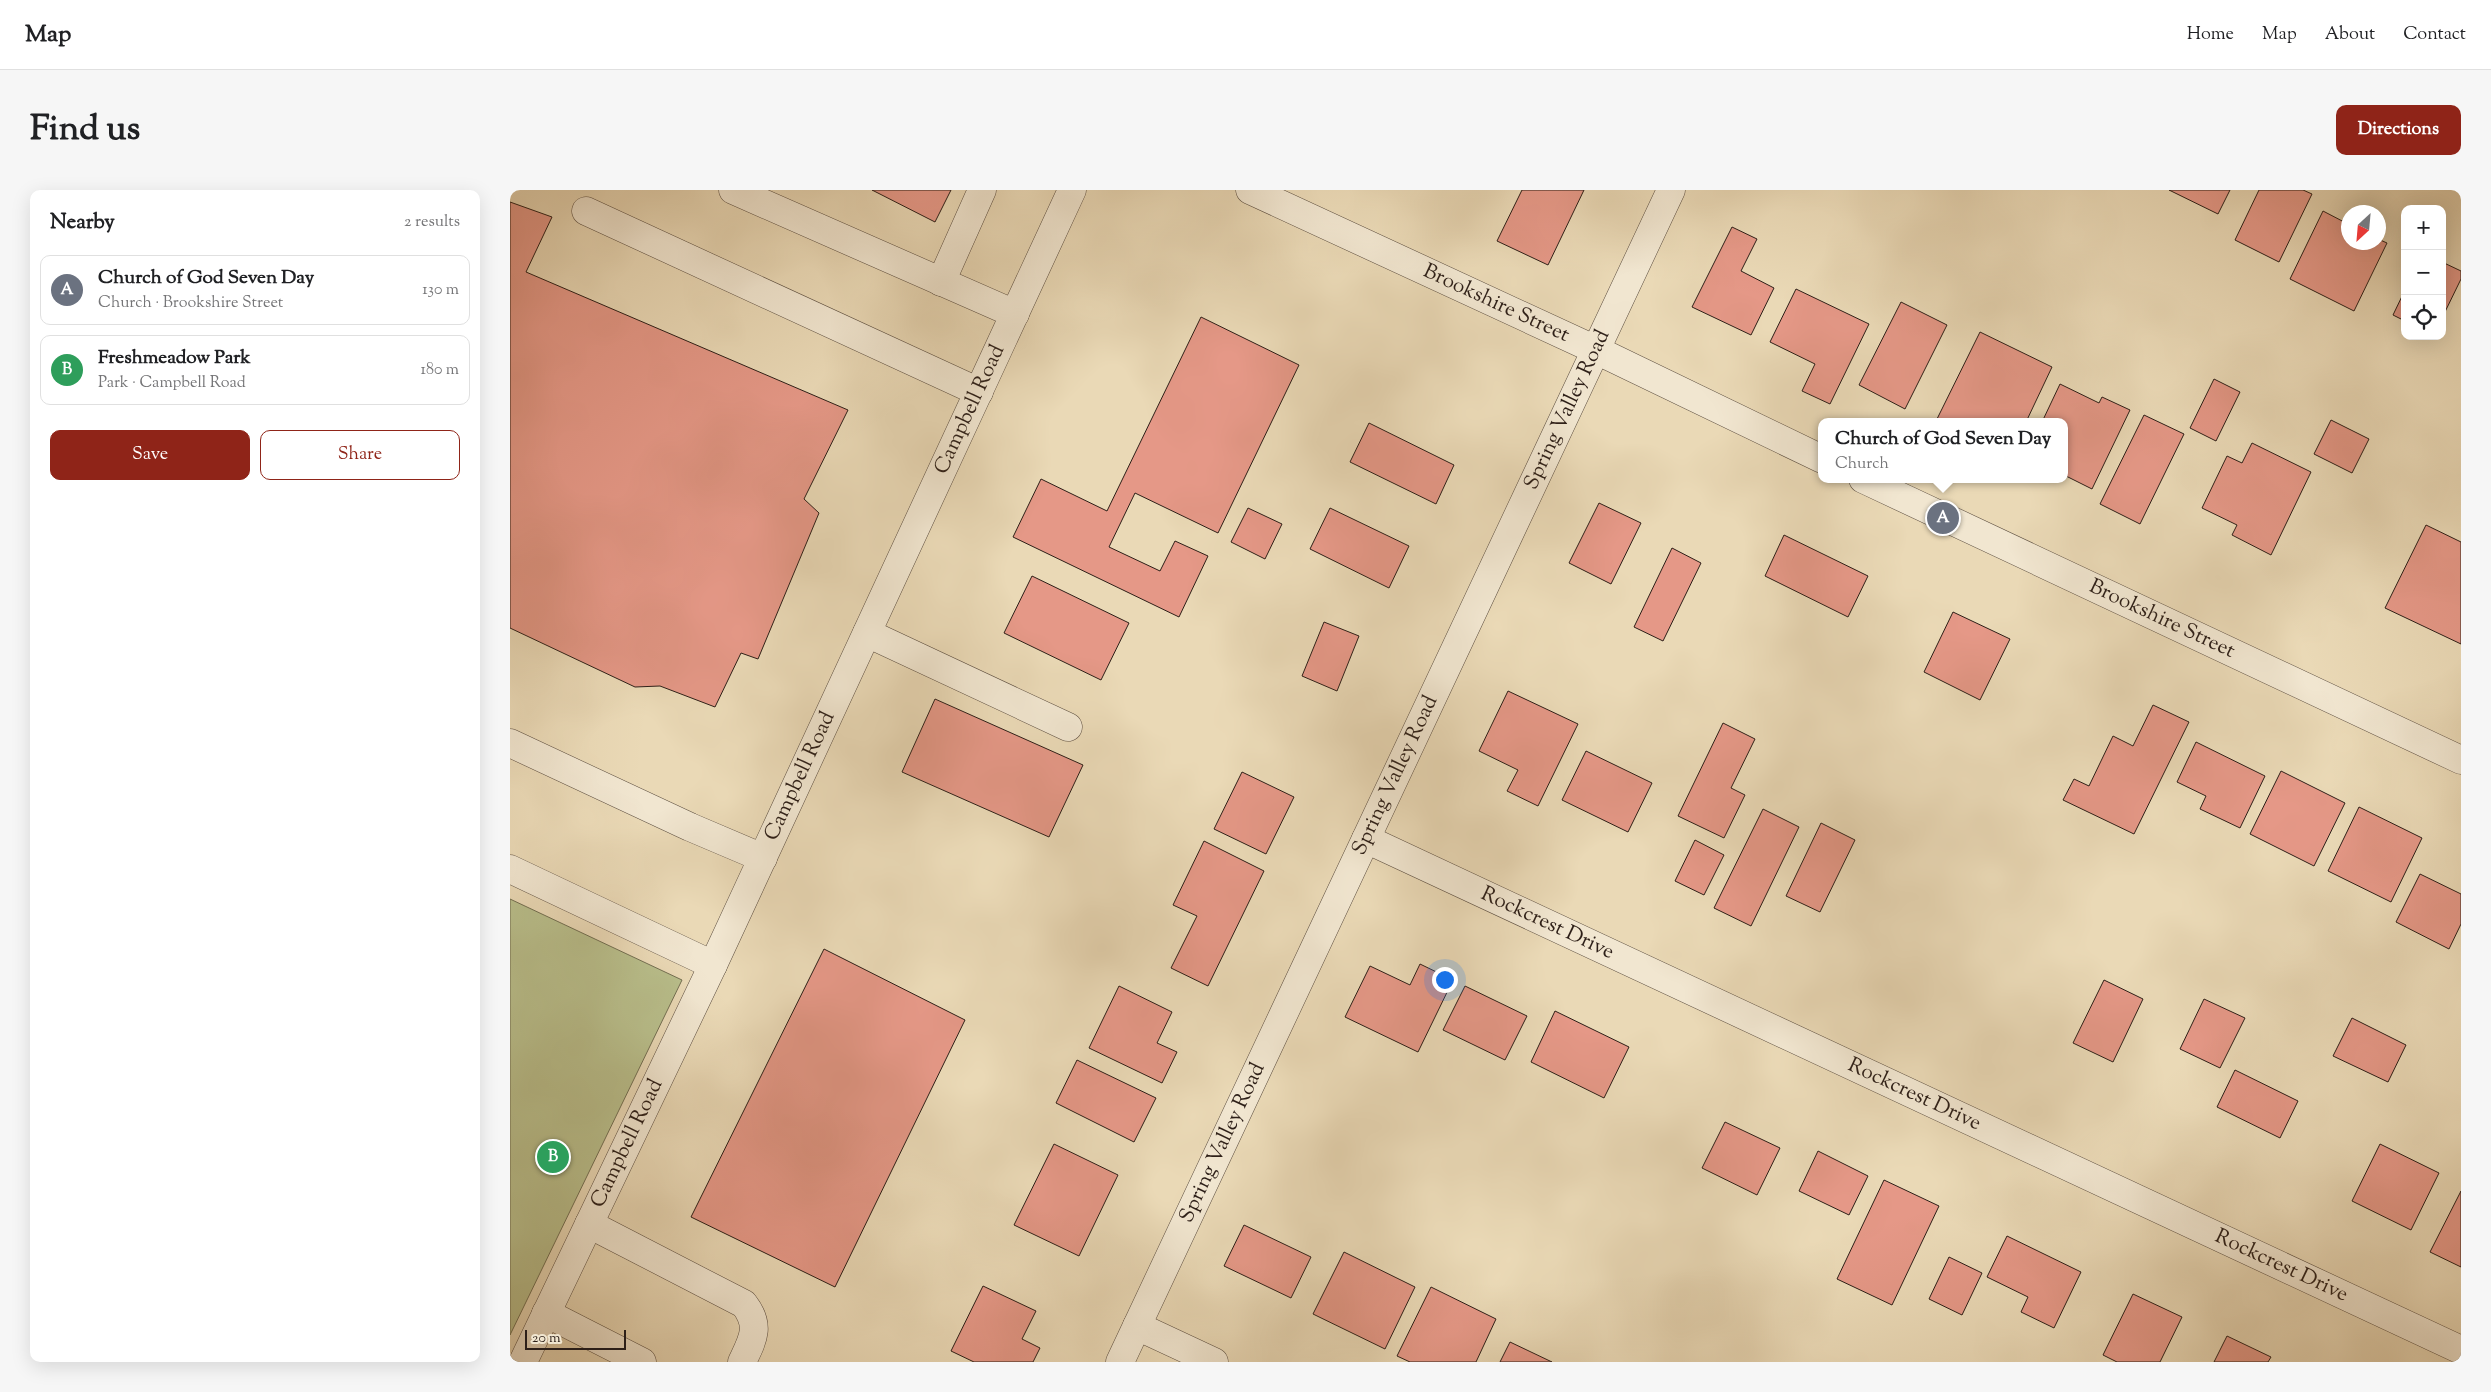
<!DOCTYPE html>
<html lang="en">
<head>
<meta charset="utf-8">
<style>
  :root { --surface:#fff; --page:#f6f6f6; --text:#202124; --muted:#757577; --line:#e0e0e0; --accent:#8f2418 }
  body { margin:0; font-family:"Sorts Mill Goudy",serif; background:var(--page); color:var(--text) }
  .controls { position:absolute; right:15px; top:15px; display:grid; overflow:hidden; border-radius:10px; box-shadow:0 5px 20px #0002 }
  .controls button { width:45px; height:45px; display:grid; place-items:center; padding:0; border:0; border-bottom:1px solid var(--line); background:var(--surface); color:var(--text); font:25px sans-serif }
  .compass { position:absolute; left:1831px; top:15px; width:45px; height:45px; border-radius:50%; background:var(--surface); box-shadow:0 5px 20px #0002; rotate:206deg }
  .scale { position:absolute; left:15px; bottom:12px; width:101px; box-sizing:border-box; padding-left:5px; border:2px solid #2d1f18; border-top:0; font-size:14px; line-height:18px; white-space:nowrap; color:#2d1f18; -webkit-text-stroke:4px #f1e6d0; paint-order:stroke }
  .you { position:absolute; left:934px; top:789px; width:18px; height:18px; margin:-12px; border:4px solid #fff; border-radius:50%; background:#1a73e8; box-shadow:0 0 0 8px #1a73e833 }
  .badge { display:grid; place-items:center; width:32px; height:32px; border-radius:50%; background:var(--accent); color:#fff; font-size:16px; font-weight:700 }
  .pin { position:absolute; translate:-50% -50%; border:2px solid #fff; box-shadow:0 1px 5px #0006 }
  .popup { position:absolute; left:1308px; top:228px; width:250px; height:65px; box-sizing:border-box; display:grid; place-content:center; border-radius:10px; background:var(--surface); filter:drop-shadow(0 1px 4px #0005); font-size:16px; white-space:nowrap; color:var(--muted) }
  .popup b { font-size:19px; color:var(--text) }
  .popup::after { content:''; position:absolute; left:50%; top:100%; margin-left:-10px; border:10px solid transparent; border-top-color:var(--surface) }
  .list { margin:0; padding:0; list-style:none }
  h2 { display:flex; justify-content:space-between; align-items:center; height:65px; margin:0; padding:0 20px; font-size:21px }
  h2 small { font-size:16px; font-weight:400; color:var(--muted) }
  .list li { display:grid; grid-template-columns:32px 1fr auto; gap:15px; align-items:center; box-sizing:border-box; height:70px; margin:0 10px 10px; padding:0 10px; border:1px solid var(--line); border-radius:10px }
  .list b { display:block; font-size:19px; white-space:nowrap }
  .list p { margin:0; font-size:16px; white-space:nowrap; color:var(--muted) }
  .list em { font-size:16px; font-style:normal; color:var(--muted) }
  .actions { display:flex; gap:10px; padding:15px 20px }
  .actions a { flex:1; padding:11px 0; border:1px solid var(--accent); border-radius:10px; text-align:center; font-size:18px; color:var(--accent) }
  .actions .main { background:var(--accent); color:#fff }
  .icon { flex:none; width:28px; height:28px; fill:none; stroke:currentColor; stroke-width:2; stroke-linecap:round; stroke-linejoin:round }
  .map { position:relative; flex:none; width:1951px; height:1172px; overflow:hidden; border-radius:10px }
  header { display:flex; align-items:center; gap:30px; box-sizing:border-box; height:70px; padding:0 25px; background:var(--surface); border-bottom:1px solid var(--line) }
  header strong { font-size:24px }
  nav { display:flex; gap:28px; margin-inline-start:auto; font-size:18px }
  .intro { display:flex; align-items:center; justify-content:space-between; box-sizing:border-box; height:120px; padding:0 30px }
  h1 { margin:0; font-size:35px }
  .button { padding:12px 22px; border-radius:10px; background:var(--accent); color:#fff; font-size:18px; font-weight:700 }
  main { display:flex; gap:30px; padding:0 30px }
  aside { flex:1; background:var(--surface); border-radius:10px; box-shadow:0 5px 20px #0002 }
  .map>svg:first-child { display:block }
</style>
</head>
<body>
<header>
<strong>Map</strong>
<nav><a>Home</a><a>Map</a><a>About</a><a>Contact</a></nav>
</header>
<div class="intro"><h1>Find us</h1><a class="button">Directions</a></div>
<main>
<aside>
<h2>Nearby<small>2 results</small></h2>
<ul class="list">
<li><span class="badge" style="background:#6b7280">A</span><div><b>Church of God Seven Day</b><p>Church · Brookshire Street</p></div><em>130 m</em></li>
<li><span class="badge" style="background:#2e9e5b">B</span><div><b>Freshmeadow Park</b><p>Park · Campbell Road</p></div><em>180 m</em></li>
</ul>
<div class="actions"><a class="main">Save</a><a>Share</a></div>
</aside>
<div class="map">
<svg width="1951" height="1172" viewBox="0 0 1951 1172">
  <rect width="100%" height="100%" fill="#ead9b6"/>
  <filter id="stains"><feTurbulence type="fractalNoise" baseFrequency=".004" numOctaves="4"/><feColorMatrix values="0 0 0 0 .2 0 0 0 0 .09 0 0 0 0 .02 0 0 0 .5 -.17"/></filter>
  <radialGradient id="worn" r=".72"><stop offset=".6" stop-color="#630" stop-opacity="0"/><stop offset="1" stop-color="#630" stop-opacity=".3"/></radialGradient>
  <path fill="#b9bf8c" stroke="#736f52" d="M 0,709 L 172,790 L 0,1145 Z"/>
  <g fill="#e59887" stroke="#2d1f18">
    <path d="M 362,0 L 441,0 L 425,32 Z"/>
    <path d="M 1012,0 L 1074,0 L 1038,75 L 987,51 Z"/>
    <path d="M 1659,0 L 1720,0 L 1708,24 Z"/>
    <path d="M 1749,0 L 1793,0 L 1802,4 L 1769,72 L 1725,50 Z"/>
    <path d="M 0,12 L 42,27 L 16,82 L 338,220 L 294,309 L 309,323 L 248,469 L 231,463 L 205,517 L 150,496 L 125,497 L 0,438 Z"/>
    <path d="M 1813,21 L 1838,34 L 1838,52 L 1868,52 L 1868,49 L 1877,53 L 1844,121 L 1780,89 Z"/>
    <path d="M 1222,37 L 1247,49 L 1231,81 L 1264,98 L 1241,145 L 1182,117 Z"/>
    <path d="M 1932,72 L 1951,81 L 1951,89 L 1932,128 Z"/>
    <path d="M 1286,99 L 1359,134 L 1320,214 L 1292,201 L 1305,174 L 1260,152 Z"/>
    <path d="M 1895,100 L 1895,131 L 1883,125 Z"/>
    <path d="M 1391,112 L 1437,135 L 1395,219 L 1349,195 Z"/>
    <path d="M 691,127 L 789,175 L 708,343 L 625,303 L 599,357 L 650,381 L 665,351 L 698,366 L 669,427 L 503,347 L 531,289 L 597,321 Z"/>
    <path d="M 1470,142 L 1542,177 L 1516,232 L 1426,231 Z"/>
    <path d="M 1704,189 L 1730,202 L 1706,251 L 1680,238 Z"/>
    <path d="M 1550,194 L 1589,213 L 1592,207 L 1620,220 L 1582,299 L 1554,285 L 1554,232 L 1532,232 Z"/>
    <path d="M 1634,225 L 1674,244 L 1630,334 L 1590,314 Z"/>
    <path d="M 1821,230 L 1859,249 L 1842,283 L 1804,264 Z"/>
    <path d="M 859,233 L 944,275 L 926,314 L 840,272 Z"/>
    <path d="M 1742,253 L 1801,282 L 1761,365 L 1722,345 L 1727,335 L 1692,318 L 1717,266 L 1732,273 Z"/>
    <path d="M 1089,313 L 1131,333 L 1101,394 L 1059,373 Z"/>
    <path d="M 738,318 L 772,334 L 755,369 L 721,352 Z"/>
    <path d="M 820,318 L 899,356 L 879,398 L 800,359 Z"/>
    <path d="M 1916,335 L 1951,352 L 1951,454 L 1875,418 Z"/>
    <path d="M 1274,345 L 1358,386 L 1338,427 L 1255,386 Z"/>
    <path d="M 1162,358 L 1191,373 L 1153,451 L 1124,437 Z"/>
    <path d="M 522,386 L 619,433 L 591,490 L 494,443 Z"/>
    <path d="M 1443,422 L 1500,449 L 1470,510 L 1414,482 Z"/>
    <path d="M 814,432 L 849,446 L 827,501 L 792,486 Z"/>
    <path d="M 998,501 L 1068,534 L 1028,616 L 997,601 L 1008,580 L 969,561 Z"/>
    <path d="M 425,509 L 573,575 L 539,647 L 392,582 Z"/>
    <path d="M 1643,515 L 1679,532 L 1624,644 L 1553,610 L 1564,589 L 1579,596 L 1603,546 L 1623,556 Z"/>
    <path d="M 1213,533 L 1245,549 L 1221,598 L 1235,605 L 1214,648 L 1168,626 Z"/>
    <path d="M 1686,552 L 1755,586 L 1730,638 L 1690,619 L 1696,606 L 1667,592 Z"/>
    <path d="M 1076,561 L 1142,593 L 1118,642 L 1052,610 Z"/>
    <path d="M 1771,581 L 1835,613 L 1804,676 L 1740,644 Z"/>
    <path d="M 732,582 L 784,607 L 756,664 L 704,639 Z"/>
    <path d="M 1849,617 L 1912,648 L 1881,712 L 1818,681 Z"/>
    <path d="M 1253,619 L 1289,637 L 1241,736 L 1204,718 Z"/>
    <path d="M 1311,633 L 1345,650 L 1310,722 L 1276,706 Z"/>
    <path d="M 1185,650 L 1214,665 L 1194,705 L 1165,691 Z"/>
    <path d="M 694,651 L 754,681 L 698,796 L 661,778 L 687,726 L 663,715 Z"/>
    <path d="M 1910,684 L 1951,704 L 1951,734 L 1939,759 L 1886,732 Z"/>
    <path d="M 314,759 L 455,830 L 325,1097 L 181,1027 Z"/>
    <path d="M 910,774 L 943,790 L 908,862 L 835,827 L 860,776 L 900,795 Z"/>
    <path d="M 1594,790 L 1633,809 L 1603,872 L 1563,853 Z"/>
    <path d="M 609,796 L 662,822 L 647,853 L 667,862 L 652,893 L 579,858 Z"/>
    <path d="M 955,796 L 1017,826 L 995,870 L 933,840 Z"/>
    <path d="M 1694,809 L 1735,828 L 1710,878 L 1670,859 Z"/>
    <path d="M 1045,821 L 1119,857 L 1094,908 L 1021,872 Z"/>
    <path d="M 1842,828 L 1896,855 L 1878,892 L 1823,866 Z"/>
    <path d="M 567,870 L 646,908 L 624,952 L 546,913 Z"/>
    <path d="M 1725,880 L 1788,911 L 1770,948 L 1707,917 Z"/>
    <path d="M 1215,932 L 1270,958 L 1247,1005 L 1192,978 Z"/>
    <path d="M 544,954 L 608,985 L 569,1066 L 504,1035 Z"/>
    <path d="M 1870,954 L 1929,983 L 1901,1040 L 1842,1011 Z"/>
    <path d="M 1308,961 L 1358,986 L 1339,1025 L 1289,1001 Z"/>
    <path d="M 1374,990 L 1429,1016 L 1382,1115 L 1327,1089 Z"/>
    <path d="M 1951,1001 L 1951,1077 L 1920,1062 Z"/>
    <path d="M 734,1035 L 801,1067 L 781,1108 L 714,1076 Z"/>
    <path d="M 1497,1046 L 1571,1082 L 1544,1138 L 1511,1122 L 1518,1107 L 1477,1087 Z"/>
    <path d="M 834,1062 L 905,1097 L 875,1159 L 803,1124 Z"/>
    <path d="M 1439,1067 L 1472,1083 L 1452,1125 L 1419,1109 Z"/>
    <path d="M 473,1096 L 526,1121 L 512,1149 L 530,1158 L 523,1172 L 464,1172 L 441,1161 Z"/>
    <path d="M 921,1097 L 986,1129 L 966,1172 L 900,1172 L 887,1166 Z"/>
    <path d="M 1623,1104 L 1672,1127 L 1650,1172 L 1607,1172 L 1593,1165 Z"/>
    <path d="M 1717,1146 L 1761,1167 L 1758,1172 L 1704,1172 Z"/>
    <path d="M 1000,1152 L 1042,1172 L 990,1172 Z"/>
  </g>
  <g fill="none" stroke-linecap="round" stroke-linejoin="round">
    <g stroke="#5c4e40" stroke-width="29">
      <g id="minor">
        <path d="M 223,0 L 505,124"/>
        <path id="s1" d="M 740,0 L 1086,160 L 1312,269"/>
        <path d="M 76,21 L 469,202"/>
        <path d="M 431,92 L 472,0"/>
        <path id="s2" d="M 1353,289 L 1951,570"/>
        <path d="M 357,443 L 558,537"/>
        <path d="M 0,553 L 180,637 L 253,668"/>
        <path id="s3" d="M 856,649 L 1951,1160"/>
        <path d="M 0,679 L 203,775"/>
        <path d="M 79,1034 L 234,1114 C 251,1136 243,1149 232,1172"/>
        <path d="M 36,1123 L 132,1172"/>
        <path d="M 627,1136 L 704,1172"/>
        <path id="s4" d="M 13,1172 L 203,775 L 562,0"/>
        <path id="s5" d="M 610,1172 L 1161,0"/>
      </g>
    </g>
    <use href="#minor" stroke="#f1e6d0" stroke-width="28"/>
  </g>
  <g text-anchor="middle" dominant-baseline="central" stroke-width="4.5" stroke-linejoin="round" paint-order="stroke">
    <g font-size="21" fill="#2d1f18" stroke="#f1e6d0">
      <text stroke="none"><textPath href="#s1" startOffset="271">Brookshire Street</textPath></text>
      <text stroke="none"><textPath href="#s4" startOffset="1052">Campbell Road</textPath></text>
      <text stroke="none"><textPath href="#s5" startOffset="1052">Spring Valley Road</textPath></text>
      <text stroke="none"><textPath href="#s2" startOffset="330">Brookshire Street</textPath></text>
      <text stroke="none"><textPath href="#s5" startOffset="648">Spring Valley Road</textPath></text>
      <text stroke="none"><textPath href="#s4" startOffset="648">Campbell Road</textPath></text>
      <text stroke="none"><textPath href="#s3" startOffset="200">Rockcrest Drive</textPath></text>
      <text stroke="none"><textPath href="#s3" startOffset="605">Rockcrest Drive</textPath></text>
      <text stroke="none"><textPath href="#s5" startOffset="242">Spring Valley Road</textPath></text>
      <text stroke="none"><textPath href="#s4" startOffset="242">Campbell Road</textPath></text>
      <text stroke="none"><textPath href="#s3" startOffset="1010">Rockcrest Drive</textPath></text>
    </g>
  </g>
  <rect width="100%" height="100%" filter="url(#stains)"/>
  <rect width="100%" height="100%" fill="url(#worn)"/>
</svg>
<div class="controls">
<button>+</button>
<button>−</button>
<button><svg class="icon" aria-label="locate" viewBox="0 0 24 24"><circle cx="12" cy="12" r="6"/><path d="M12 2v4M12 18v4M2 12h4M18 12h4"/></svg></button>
</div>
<svg class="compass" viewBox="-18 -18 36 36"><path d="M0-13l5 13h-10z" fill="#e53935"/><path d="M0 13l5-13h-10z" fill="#757577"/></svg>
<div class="scale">20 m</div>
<div class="you"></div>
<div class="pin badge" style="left:1433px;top:328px;background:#6b7280">A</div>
<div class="popup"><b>Church of God Seven Day</b>Church</div>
<div class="pin badge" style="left:43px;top:967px;background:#2e9e5b">B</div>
</div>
</main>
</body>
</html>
